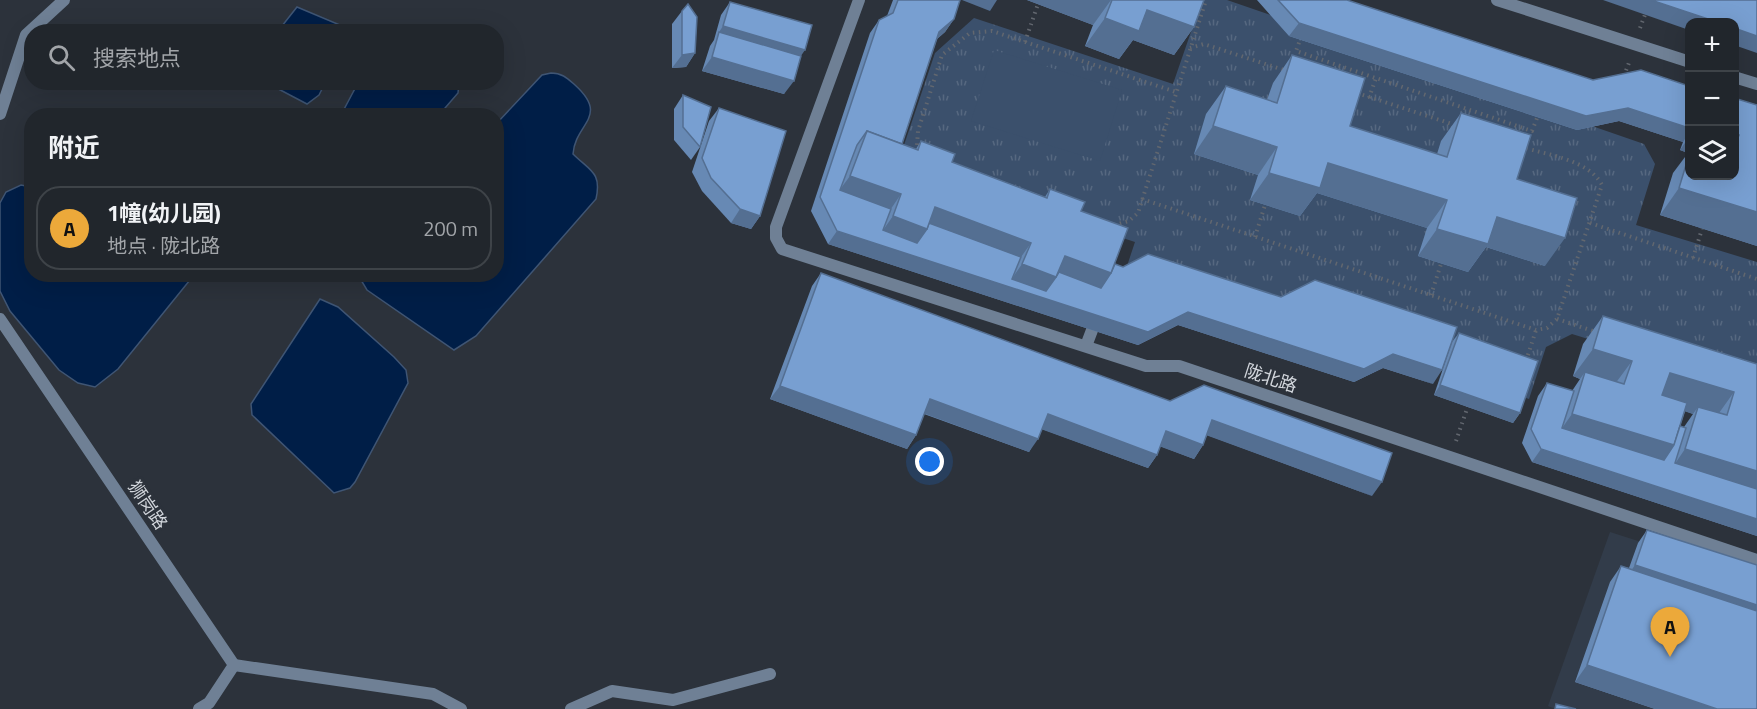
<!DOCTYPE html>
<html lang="zh">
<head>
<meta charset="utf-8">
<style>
  :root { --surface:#21262c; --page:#2d3238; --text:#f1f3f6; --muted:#a2a5a9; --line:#3e4348; --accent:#eca93a }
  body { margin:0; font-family:"Titillium Web","Noto Sans SC",sans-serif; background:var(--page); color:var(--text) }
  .controls { position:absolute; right:18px; top:18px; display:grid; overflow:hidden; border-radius:12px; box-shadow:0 6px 24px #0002 }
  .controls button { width:54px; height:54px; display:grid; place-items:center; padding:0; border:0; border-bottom:2px solid var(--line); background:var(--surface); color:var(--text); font:30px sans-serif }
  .you { position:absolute; left:930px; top:462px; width:21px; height:21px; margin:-15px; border:4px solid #fff; border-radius:50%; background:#1a73e8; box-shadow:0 0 0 9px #1a73e833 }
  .badge { display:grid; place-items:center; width:39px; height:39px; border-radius:50%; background:var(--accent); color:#111; font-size:20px; font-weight:700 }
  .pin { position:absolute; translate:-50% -50px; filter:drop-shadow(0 2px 3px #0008) }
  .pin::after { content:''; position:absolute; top:32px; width:21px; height:18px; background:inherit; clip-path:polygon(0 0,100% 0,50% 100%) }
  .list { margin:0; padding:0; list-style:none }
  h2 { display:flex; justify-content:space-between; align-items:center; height:78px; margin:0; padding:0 24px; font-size:26px }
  h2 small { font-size:20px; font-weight:400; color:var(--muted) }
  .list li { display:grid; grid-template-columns:39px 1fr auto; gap:18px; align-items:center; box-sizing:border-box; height:84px; margin:0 12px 12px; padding:0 12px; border:2px solid var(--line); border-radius:24px }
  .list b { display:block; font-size:22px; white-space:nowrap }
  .list p { margin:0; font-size:20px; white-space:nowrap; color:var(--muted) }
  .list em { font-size:20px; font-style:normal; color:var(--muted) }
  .icon { flex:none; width:33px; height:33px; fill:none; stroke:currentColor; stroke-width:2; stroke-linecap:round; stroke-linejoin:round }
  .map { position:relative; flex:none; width:1757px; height:709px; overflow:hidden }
  .search { position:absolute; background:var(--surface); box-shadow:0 6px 24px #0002; left:24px; top:24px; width:480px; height:66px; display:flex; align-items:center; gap:15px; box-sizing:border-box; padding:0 21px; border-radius:24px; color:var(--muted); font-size:22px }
  .panel { position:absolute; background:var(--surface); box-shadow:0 6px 24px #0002; left:24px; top:108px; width:480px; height:174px; border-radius:24px }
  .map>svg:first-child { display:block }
</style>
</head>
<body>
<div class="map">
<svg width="1757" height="709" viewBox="0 0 1757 709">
  <defs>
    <pattern id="grass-tufts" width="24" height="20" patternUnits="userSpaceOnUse" patternTransform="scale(1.5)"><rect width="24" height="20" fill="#3b506c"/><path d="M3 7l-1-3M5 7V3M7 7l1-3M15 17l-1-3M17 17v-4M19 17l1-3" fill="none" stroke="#566880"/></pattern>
  </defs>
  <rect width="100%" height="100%" fill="#2c323b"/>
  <path fill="#323c4a" d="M 1610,532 L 1757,579 L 1757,709 L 1555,709 L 1548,706 Z"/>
  <path fill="url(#grass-tufts)" d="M 1202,0 L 1227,0 L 1644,144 L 1655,164 L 1636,225 L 1757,262 L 1757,391 L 1572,334 L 1546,347 L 1529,399 L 1353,340 L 1119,290 L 1135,242 L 914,169 L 903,148 L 935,53 L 974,18 L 1173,84 Z"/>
  <path fill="#3b506c" d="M 994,50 L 1122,90 L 1100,161 L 971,121 Z"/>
  <g fill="#001e47" stroke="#3f5574" stroke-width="1.5">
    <path d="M 297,7 L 347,28 L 347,31 L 278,31 Z"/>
    <path d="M 551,73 C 562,73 567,78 575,85 C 610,117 575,123 573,154 C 590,171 602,172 596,199 L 476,336 L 454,350 L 367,290 L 358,275 L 496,274 L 497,123 L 542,75 Z"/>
    <path d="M 267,83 L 325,82 L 325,83 L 319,95 L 307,104 Z"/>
    <path d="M 358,83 L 459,82 L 459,83 L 458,93 L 439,115 L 341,115 Z"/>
    <path d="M 21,185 L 31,187 L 32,274 L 194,275 L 118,369 L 95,387 L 78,383 L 59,370 L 10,311 L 0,291 L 0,203 L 6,192 Z"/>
    <path d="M 320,299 L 338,307 L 394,357 L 406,370 L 408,383 L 355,482 L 350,488 L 334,493 L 252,415 L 251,404 Z"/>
  </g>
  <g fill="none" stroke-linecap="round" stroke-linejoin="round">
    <g stroke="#62676f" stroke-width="4" stroke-dasharray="1.5 4.5" stroke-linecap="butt">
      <path d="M 1640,28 L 1646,12"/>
      <path d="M 1301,37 L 1296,51 L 1532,131 L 1539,113"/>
      <path d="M 1025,42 L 1038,4"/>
      <path d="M 1190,48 L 1204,44 L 1287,71"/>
      <path d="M 1624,76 L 1630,60"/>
      <path d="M 1357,93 L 1455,125"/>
      <path d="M 1369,98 L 1376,78"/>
      <path d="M 920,150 L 917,145 L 918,131 L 942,55 L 970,33 L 992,31 L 1176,92"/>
      <path d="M 1142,199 L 1536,330 L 1547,328 L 1557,319 L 1602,185 C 1589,160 1548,155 1522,147"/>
      <path d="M 1590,223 L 1757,279"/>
      <path d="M 1114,225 L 1129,221 L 1138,213 L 1206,0"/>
      <path d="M 1255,237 L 1265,205"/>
      <path d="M 1693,258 L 1702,229"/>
      <path d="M 1431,295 L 1441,264"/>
      <path d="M 1557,319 L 1596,332"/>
      <path d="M 1524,358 L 1527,358 L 1536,330"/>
      <path d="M 1456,441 L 1469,403"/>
    </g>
    <g stroke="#6f8095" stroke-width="12">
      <path d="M 1086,346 L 1097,317"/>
      <path d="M 234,665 L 433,694 L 461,709"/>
      <path d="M 571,709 L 612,691 L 673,700 L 770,674"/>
    </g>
    <g stroke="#6f8095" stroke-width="12">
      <path d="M 859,0 L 776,227 L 776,238 L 782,249 L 1146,366 L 1179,366 L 1757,560"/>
      <path d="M 1497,0 L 1690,62"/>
      <path d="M 1734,77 L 1757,84"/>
      <path d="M 0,114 L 26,35 L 64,0"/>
      <path d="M 0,319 L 234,665 L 209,703 L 199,709"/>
    </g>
  </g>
  <g fill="#6789b4" fill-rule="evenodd">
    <path d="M 893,0 L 960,0 L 954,19 L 945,32 L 937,39 L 902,144 L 916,149 L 921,141 L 952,162 L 1045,197 L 1050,189 L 1081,211 L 1115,264 L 1433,384 L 1383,368 L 1354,382 L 1178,325 L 1138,345 L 828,244 L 811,211 L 870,33 L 879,20 L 887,16 Z"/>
    <path d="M 1027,0 L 1204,0 L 1194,27 L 1174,55 L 1133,40 L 1119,59 L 1085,46 L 1093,25 Z"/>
    <path d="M 1257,0 L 1347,0 L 1593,80 L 1689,86 L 1689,176 L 1734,176 L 1734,98 L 1757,246 L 1660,215 L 1673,173 L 1688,153 L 1680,150 L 1683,142 L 1619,121 L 1577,130 L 1289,36 Z"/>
    <path d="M 730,2 L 801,56 L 784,94 L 702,71 L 710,46 L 714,40 L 721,15 Z"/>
    <path d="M 682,11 L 695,53 L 686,67 L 672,68 L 672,24 Z"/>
    <path d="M 1292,55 L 1350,126 L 1437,154 L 1441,141 L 1461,113 L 1517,179 L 1545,266 L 1486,247 L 1468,272 L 1418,256 L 1427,228 L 1317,193 L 1300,216 L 1250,200 L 1258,175 L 1194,154 L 1206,114 L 1226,86 L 1267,100 L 1273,83 Z"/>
    <path d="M 683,95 L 700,147 L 691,160 L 674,140 L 674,109 Z"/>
    <path d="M 719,108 L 760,216 L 751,229 L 731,223 L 702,191 L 692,172 L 709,121 Z"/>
    <path d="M 821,273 L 1372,496 L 1207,435 L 1203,445 L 1194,459 L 1160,446 L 1157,455 L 1148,468 L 1042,429 L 1029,452 L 924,414 L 916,435 L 907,449 L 770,399 L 812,286 Z"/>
    <path d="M 1603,316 L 1757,364 L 1757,536 L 1532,462 L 1522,443 L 1538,396 L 1547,383 L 1572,391 L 1580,379 L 1573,376 L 1583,344 ZM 1685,411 L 1693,414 L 1684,427 L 1680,426 Z"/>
    <path d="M 1459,333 L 1520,413 L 1513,423 L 1434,395 L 1452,342 Z"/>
    <path d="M 1647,530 L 1757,709 L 1655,709 L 1575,682 L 1610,582 L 1621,566 L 1629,568 L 1638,543 Z"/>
  </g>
  <g fill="#546f92">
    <path d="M 962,0 L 997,0 L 990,11 Z"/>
    <path d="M 1027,0 L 1111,0 L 1093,25 Z"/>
    <path d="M 1603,0 L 1651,0 L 1717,22 L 1689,22 L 1689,30 Z"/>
    <path d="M 1147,10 L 1194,27 L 1174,55 L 1133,40 L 1119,59 L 1085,46 L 1105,18 Z"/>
    <path d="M 954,19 L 945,32 L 930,45 L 939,32 Z"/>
    <path d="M 1299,23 L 1628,108 L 1689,128 L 1689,133 L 1683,142 L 1619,121 L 1577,130 L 1289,36 Z"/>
    <path d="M 723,26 L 805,50 L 796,63 L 719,32 L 714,40 Z"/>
    <path d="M 1734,28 L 1757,36 L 1757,53 L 1734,45 Z"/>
    <path d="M 695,53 L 686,67 L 672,68 L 682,55 Z"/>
    <path d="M 712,57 L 794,81 L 784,94 L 702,71 Z"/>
    <path d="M 1213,126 L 1277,147 L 1258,175 L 1194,154 Z"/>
    <path d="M 1734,134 L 1739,135 L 1734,141 Z"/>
    <path d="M 1689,137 L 1689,150 L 1688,153 L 1680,150 Z"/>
    <path d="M 1328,163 L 1447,200 L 1427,228 L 1317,193 L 1300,216 L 1250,200 L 1269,173 Z"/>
    <path d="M 850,176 L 901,194 L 882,222 L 830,203 Z"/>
    <path d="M 1679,188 L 1757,212 L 1757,246 L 1660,215 Z"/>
    <path d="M 935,207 L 1031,243 L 1011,271 L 1007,286 L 1022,264 L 1065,256 L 1111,273 L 1188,312 L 1393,354 L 1442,370 L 1433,384 L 1383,368 L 1354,382 L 1178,325 L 1138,345 L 828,244 L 837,231 L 874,243 L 893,216 Z"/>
    <path d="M 740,209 L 760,216 L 751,229 L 731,223 Z"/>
    <path d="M 1497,217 L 1565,238 L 1545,266 L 1486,247 L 1468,272 L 1418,256 L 1437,229 Z"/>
    <path d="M 1593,349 L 1632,361 L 1612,388 L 1585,372 L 1580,379 L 1573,376 Z"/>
    <path d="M 1670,373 L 1734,392 L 1714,420 L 1698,407 L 1693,414 L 1650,400 Z"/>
    <path d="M 1440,385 L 1520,413 L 1513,423 L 1434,395 Z"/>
    <path d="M 780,386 L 916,435 L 907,449 L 770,399 Z"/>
    <path d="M 930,399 L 1038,439 L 1029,452 L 920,412 Z"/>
    <path d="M 1048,414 L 1157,455 L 1148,468 L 1038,428 Z"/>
    <path d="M 1572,414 L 1674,445 L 1655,473 L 1553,441 Z"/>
    <path d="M 1212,420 L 1382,482 L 1372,496 L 1203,434 Z"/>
    <path d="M 1166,431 L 1203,445 L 1194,459 L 1156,445 Z"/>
    <path d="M 1541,449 L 1757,519 L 1757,536 L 1532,462 Z"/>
    <path d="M 1685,449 L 1757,471 L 1757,505 L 1666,477 Z"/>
    <path d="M 1635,565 L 1757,605 L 1757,621 L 1626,578 Z"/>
    <path d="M 1587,665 L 1717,709 L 1655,709 L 1575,682 Z"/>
  </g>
  <g fill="#789fd1" stroke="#546f92" stroke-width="1.5">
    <path d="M 898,0 L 960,0 L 954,19 L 939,32 L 902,144 L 867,131 L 857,145 L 840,190 L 891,209 L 883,230 L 917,243 L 927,229 L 929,223 L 1021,257 L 1012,279 L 1046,291 L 1056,277 L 1059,272 L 1101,288 L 1111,273 L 1115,264 L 1123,267 L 1148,254 L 1281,297 L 1315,280 L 1457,327 L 1442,370 L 1393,354 L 1364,369 L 1188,312 L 1148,332 L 837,231 L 820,197 L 879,20 L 893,13 Z"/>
    <path d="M 1112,0 L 1204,0 L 1194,27 L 1147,10 L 1139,31 L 1105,18 Z"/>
    <path d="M 1278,0 L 1347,0 L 1593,80 L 1641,70 L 1689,86 L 1689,128 L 1628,108 L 1586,116 L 1299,23 Z"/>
    <path d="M 1651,0 L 1757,0 L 1757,36 L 1734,28 L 1734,22 L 1717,22 Z"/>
    <path d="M 730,2 L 812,25 L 805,50 L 723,26 Z"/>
    <path d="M 688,4 L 697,17 L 695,53 L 682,55 L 682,11 Z"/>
    <path d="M 719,32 L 801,56 L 794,81 L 712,57 Z"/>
    <path d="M 1292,55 L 1365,78 L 1350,126 L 1447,157 L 1461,113 L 1531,135 L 1517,179 L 1577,198 L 1565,238 L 1497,217 L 1488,244 L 1437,229 L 1447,200 L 1328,163 L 1320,188 L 1269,173 L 1277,147 L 1213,126 L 1226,86 L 1277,103 Z"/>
    <path d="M 683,95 L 711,107 L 700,147 L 683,127 Z"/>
    <path d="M 1734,98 L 1757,105 L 1757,212 L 1679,188 L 1689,155 L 1689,176 L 1734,176 L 1734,148 L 1739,135 L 1734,134 Z"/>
    <path d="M 719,108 L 786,131 L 760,216 L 740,209 L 711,178 L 702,158 Z"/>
    <path d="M 867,131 L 918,150 L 921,141 L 955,154 L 952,162 L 1047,198 L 1050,189 L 1085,202 L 1081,211 L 1128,228 L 1111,273 L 1065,256 L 1056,277 L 1022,264 L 1031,243 L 935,207 L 927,229 L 893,216 L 901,194 L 850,176 Z"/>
    <path d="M 821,273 L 1170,401 L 1204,385 L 1392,453 L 1382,482 L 1212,420 L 1203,445 L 1166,431 L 1157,455 L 1048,414 L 1038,439 L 930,399 L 916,435 L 780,386 Z"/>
    <path d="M 1603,316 L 1757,364 L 1757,471 L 1685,449 L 1698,407 L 1727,415 L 1734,392 L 1670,373 L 1662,395 L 1687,403 L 1674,445 L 1572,414 L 1585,372 L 1624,384 L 1632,361 L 1593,349 Z"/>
    <path d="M 1459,333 L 1538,361 L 1520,413 L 1440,385 Z"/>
    <path d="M 1547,383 L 1574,391 L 1562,428 L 1664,460 L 1674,445 L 1680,426 L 1686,428 L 1675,463 L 1757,489 L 1757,519 L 1541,449 L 1531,429 Z"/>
    <path d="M 1647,530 L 1757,565 L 1757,605 L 1635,565 Z"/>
    <path d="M 1621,566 L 1757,611 L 1757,709 L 1717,709 L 1587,665 Z"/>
    <path d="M 1556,704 L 1576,709 L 1555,709 Z"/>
  </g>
  <g text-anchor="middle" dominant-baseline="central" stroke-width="6" stroke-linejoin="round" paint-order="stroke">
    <g font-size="18" fill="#d2d6dc" stroke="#2c323b">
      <text transform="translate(1271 378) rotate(18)">陇北路</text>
      <text transform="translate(148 505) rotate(56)">狮岗路</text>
    </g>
  </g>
</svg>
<div class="controls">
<button>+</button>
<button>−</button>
<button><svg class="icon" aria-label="layers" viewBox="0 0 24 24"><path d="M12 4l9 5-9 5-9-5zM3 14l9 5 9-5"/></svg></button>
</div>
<div class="you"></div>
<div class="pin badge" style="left:1670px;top:657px">A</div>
<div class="search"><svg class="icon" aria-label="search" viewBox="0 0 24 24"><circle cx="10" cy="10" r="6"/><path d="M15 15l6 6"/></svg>搜索地点</div>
<section class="panel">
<h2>附近<small></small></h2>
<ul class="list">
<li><span class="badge">A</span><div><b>1幢(幼儿园)</b><p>地点 · 陇北路</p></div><em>200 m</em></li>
</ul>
</section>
</div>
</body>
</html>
